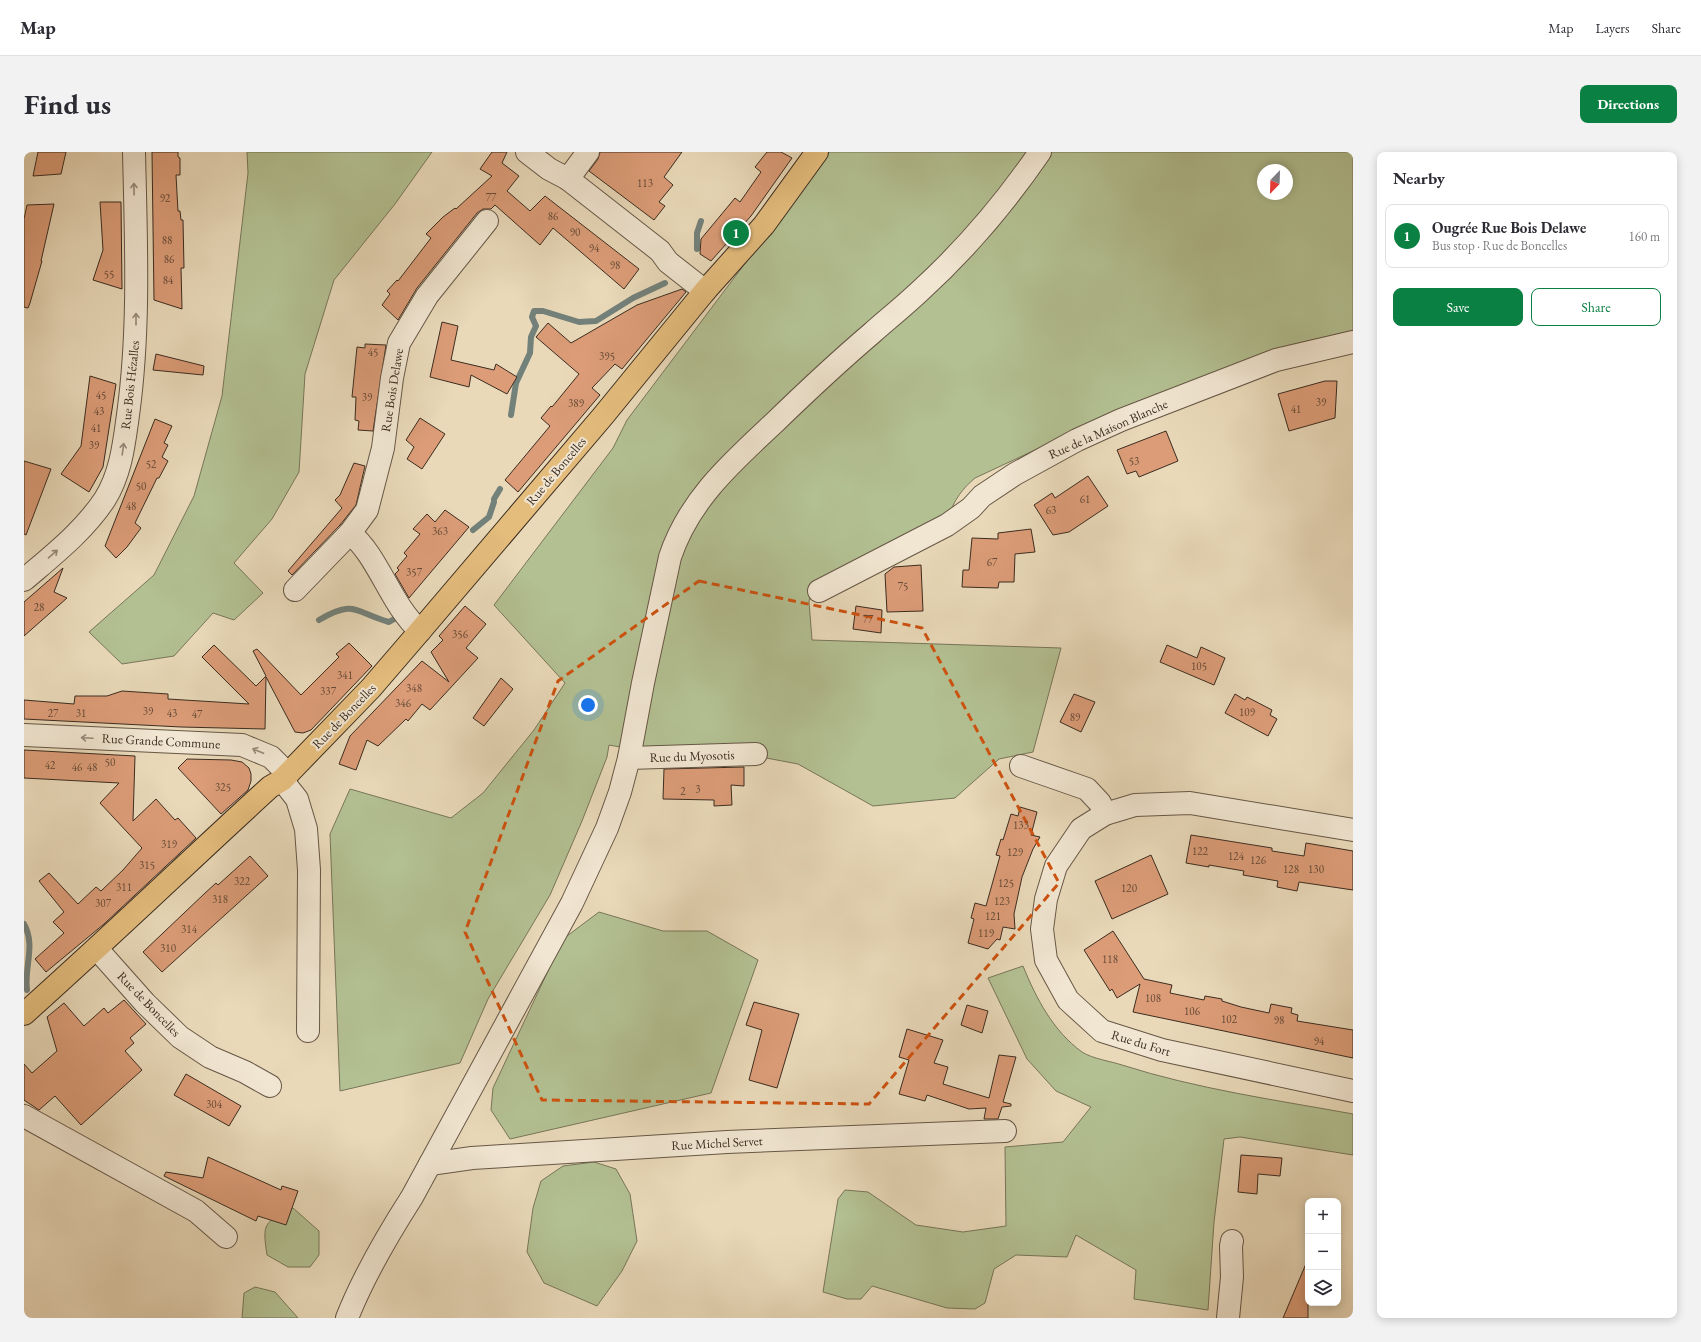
<!DOCTYPE html>
<html lang="en">
<head>
<meta charset="utf-8">
<style>
  :root { --surface:#fff; --page:#f2f2f3; --text:#2b2b33; --muted:#7c7c81; --line:#e1e1e2; --accent:#0b8043 }
  body { margin:0; font-family:"EB Garamond",serif; background:var(--page); color:var(--text) }
  .controls { position:absolute; right:12px; bottom:12px; display:grid; overflow:hidden; border-radius:8px; box-shadow:0 2px 10px #0003 }
  .controls button { width:36px; height:36px; display:grid; place-items:center; padding:0; border:0; border-bottom:1px solid var(--line); background:var(--surface); color:var(--text); font:20px sans-serif }
  .compass { position:absolute; left:1233px; top:12px; width:36px; height:36px; border-radius:50%; background:var(--surface); box-shadow:0 2px 10px #0003; rotate:203deg }
  .you { position:absolute; left:564px; top:553px; width:14px; height:14px; margin:-10px; border:3px solid #fff; border-radius:50%; background:#1a73e8; box-shadow:0 0 0 6px #1a73e833 }
  .badge { display:grid; place-items:center; width:26px; height:26px; border-radius:50%; background:var(--accent); color:#fff; font-size:13px; font-weight:700 }
  .pin { position:absolute; translate:-50% -50%; border:2px solid #fff; box-shadow:0 1px 4px #0006 }
  .list { margin:0; padding:0; list-style:none }
  h2 { display:flex; justify-content:space-between; align-items:center; height:52px; margin:0; padding:0 16px; font-size:17px }
  h2 small { font-size:13px; font-weight:400; color:var(--muted) }
  .list li { display:grid; grid-template-columns:26px 1fr auto; gap:12px; align-items:center; box-sizing:border-box; height:64px; margin:0 8px 8px; padding:0 8px; border:1px solid var(--line); border-radius:8px }
  .list b { display:block; font-size:15px; white-space:nowrap }
  .list p { margin:0; font-size:13px; white-space:nowrap; color:var(--muted) }
  .list em { font-size:13px; font-style:normal; color:var(--muted) }
  .actions { display:flex; gap:8px; padding:12px 16px }
  .actions a { flex:1; padding:9px 0; border:1px solid var(--accent); border-radius:8px; text-align:center; font-size:14px; color:var(--accent) }
  .actions .main { background:var(--accent); color:#fff }
  .icon { flex:none; width:22px; height:22px; fill:none; stroke:currentColor; stroke-width:2; stroke-linecap:round; stroke-linejoin:round }
  .map { position:relative; flex:none; width:1329px; height:1166px; overflow:hidden; border-radius:8px }
  header { display:flex; align-items:center; gap:24px; box-sizing:border-box; height:56px; padding:0 20px; background:var(--surface); border-bottom:1px solid var(--line) }
  header strong { font-size:19px }
  nav { display:flex; gap:22px; margin-inline-start:auto; font-size:14px }
  .intro { display:flex; align-items:center; justify-content:space-between; box-sizing:border-box; height:96px; padding:0 24px }
  h1 { margin:0; font-size:28px }
  .button { padding:10px 18px; border-radius:8px; background:var(--accent); color:#fff; font-size:14px; font-weight:700 }
  main { display:flex; gap:24px; padding:0 24px }
  aside { flex:1; background:var(--surface); border-radius:8px; box-shadow:0 2px 10px #0003 }
  .map>svg:first-child { display:block }
</style>
</head>
<body>
<header>
<strong>Map</strong>
<nav><a>Map</a><a>Layers</a><a>Share</a></nav>
</header>
<div class="intro"><h1>Find us</h1><a class="button">Directions</a></div>
<main>
<div class="map">
<svg width="1329" height="1166" viewBox="0 0 1329 1166">
  <rect width="100%" height="100%" fill="#e9d9b9"/>
  <filter id="stains"><feTurbulence type="fractalNoise" baseFrequency=".005" numOctaves="4"/><feColorMatrix values="0 0 0 0 .2 0 0 0 0 .09 0 0 0 0 .02 0 0 0 .5 -.17"/></filter>
  <radialGradient id="worn" r=".72"><stop offset=".6" stop-color="#630" stop-opacity="0"/><stop offset="1" stop-color="#630" stop-opacity=".3"/></radialGradient>
  <g fill="#b3c092" stroke="#777659" fill-rule="evenodd">
    <path d="M 223,0 L 408,0 L 371,52 L 310,128 L 281,222 L 275,320 L 248,367 L 210,411 L 239,441 L 210,468 L 189,461 L 150,504 L 98,512 L 65,480 L 130,423 L 170,344 L 198,244 L 224,21 Z"/>
    <path d="M 805,0 L 1329,0 L 1329,179 L 1275,191 L 1054,278 L 951,326 C 938,337 931,347 925,363 L 787,438 L 785,450 L 788,488 L 1037,496 L 1009,600 L 975,607 L 931,646 L 849,654 L 774,612 L 737,605 L 618,599 L 585,593 L 583,605 L 558,669 L 526,743 L 464,847 L 436,911 L 316,939 L 306,682 L 326,637 L 427,666 L 459,641 L 510,578 L 541,531 L 470,453 L 589,296 L 603,268 ZM 1239,18 L 1263,18 L 1263,42 L 1239,42 Z"/>
    <path d="M 575,760 L 639,779 L 683,779 L 734,808 L 687,941 L 486,987 L 467,958 L 469,936 L 539,787 Z"/>
    <path d="M 999,814 C 1012,846 1029,879 1058,900 C 1069,907 1086,909 1098,913 C 1173,937 1252,948 1329,962 L 1329,1003 L 1216,985 L 1200,987 L 1190,1070 L 1184,1158 L 1110,1147 L 1112,1118 L 1052,1083 L 1043,1105 L 992,1103 L 970,1117 L 961,1151 L 951,1157 L 923,1156 L 848,1134 L 837,1147 L 823,1147 L 799,1140 L 814,1047 L 821,1038 L 844,1040 L 892,1073 L 939,1080 L 982,1074 L 981,995 L 1039,990 L 1067,955 L 1032,939 L 1003,907 L 964,826 Z"/>
    <path d="M 570,1010 L 592,1017 L 606,1042 L 613,1089 L 598,1119 L 573,1154 L 520,1131 L 503,1100 L 509,1056 L 517,1029 L 539,1014 Z"/>
    <path d="M 269,1056 L 295,1079 L 295,1103 L 286,1115 L 264,1115 L 243,1103 C 238,1070 240,1071 269,1056 Z"/>
    <path d="M 231,1135 L 251,1140 L 274,1166 L 218,1166 L 220,1141 Z"/>
  </g>
  <g fill="none" stroke-linecap="round" stroke-linejoin="round">
    <g stroke="#73817b" stroke-width="6">
      <path d="M 673,97 L 673,81 L 677,69"/>
      <path d="M 487,263 L 492,231 L 506,201 L 507,185 L 512,174 L 508,165 L 510,159 L 519,159 L 555,170 L 572,169 L 609,146 L 641,131"/>
      <path d="M 470,347 L 476,337"/>
      <path d="M 449,378 L 465,365 L 470,350"/>
      <path d="M 295,468 C 331,447 330,460 365,470 L 372,466"/>
      <path d="M 0,772 C 12,793 0,815 3,838"/>
    </g>
  </g>
  <g fill="#db9c77" stroke="#3b2c20">
    <path d="M 14,0 L 42,0 L 37,22 L 9,24 Z"/>
    <path d="M 128,0 L 154,0 L 154,5 L 156,6 L 156,23 L 152,23 L 154,59 L 156,59 L 157,68 L 159,68 L 160,116 L 157,116 L 158,157 L 130,148 Z"/>
    <path d="M 468,0 L 483,0 L 478,11 L 495,24 L 483,39 L 506,59 L 521,44 L 615,117 L 600,137 L 529,76 L 516,93 L 471,53 L 467,57 L 459,57 L 453,61 L 393,136 L 374,168 L 358,153 L 366,142 L 363,139 L 373,128 L 374,129 L 407,86 L 402,82 L 419,65 L 431,56 L 432,57 L 468,24 L 456,17 Z"/>
    <path d="M 576,0 L 658,0 L 640,25 L 649,33 L 635,50 L 641,54 L 630,68 L 565,19 L 574,7 Z"/>
    <path d="M 743,0 L 757,0 L 768,6 L 727,64 L 687,109 L 676,102 L 677,87 L 711,46 L 716,50 L 737,20 L 731,15 Z"/>
    <path d="M 76,50 L 97,50 L 98,137 L 69,128 L 79,98 Z"/>
    <path d="M 30,52 L 17,109 L 18,109 L 6,151 L 4,156 L 0,155 L 0,67 L 3,53 Z"/>
    <path d="M 658,137 L 662,140 L 598,217 L 591,212 L 568,236 L 576,243 L 494,340 L 481,328 L 526,274 L 517,266 L 527,254 L 528,255 L 555,222 L 512,185 L 524,171 L 547,191 L 613,153 Z"/>
    <path d="M 418,170 L 434,174 L 427,208 L 470,218 L 472,212 L 493,225 L 483,242 L 447,223 L 445,235 L 406,225 Z"/>
    <path d="M 341,192 L 362,193 L 349,279 L 334,278 L 335,269 L 331,268 L 332,245 L 328,245 L 333,195 L 341,196 Z"/>
    <path d="M 132,202 L 180,214 L 179,223 L 129,218 Z"/>
    <path d="M 66,224 L 92,232 L 79,315 L 65,340 L 37,322 L 57,294 Z"/>
    <path d="M 1301,229 L 1313,229 L 1311,266 L 1265,279 L 1254,242 Z"/>
    <path d="M 396,266 L 421,282 L 398,317 L 383,307 L 390,295 L 382,288 Z"/>
    <path d="M 131,267 L 148,274 L 140,291 L 144,293 L 138,305 L 144,309 L 135,326 L 133,326 L 111,371 L 117,376 L 103,395 L 92,406 L 81,394 Z"/>
    <path d="M 1142,279 L 1154,309 L 1115,325 L 1112,319 L 1103,322 L 1093,298 Z"/>
    <path d="M 0,309 L 27,317 L 2,383 L 0,382 Z"/>
    <path d="M 330,311 L 341,314 L 332,353 L 316,373 L 268,423 L 264,419 L 318,356 L 311,348 L 316,343 Z"/>
    <path d="M 1064,324 L 1084,354 L 1045,380 L 1029,383 L 1010,353 L 1028,341 L 1031,346 Z"/>
    <path d="M 421,358 L 445,375 L 385,446 L 371,422 L 375,418 L 373,416 L 383,404 L 380,401 L 396,382 L 389,377 L 403,362 L 411,370 Z"/>
    <path d="M 1007,377 L 1011,400 L 991,402 L 990,430 L 975,430 L 974,436 L 938,435 L 939,418 L 945,418 L 948,386 L 974,387 L 974,381 Z"/>
    <path d="M 897,413 L 899,459 L 863,460 L 861,422 L 870,415 Z"/>
    <path d="M 39,416 L 30,440 L 43,446 L 0,484 L 0,450 Z"/>
    <path d="M 441,454 L 462,472 L 442,496 L 454,506 L 406,558 L 398,552 L 384,569 L 382,567 L 354,594 L 343,588 L 332,618 L 315,612 L 326,584 L 398,509 L 425,530 L 407,500 L 419,488 L 415,484 Z"/>
    <path d="M 832,454 L 858,458 L 857,481 L 829,477 Z"/>
    <path d="M 325,491 L 348,514 L 287,578 L 279,581 L 271,580 L 242,525 L 241,577 L 157,575 L 0,567 L 0,548 L 50,552 L 51,544 L 83,544 L 98,539 L 144,542 L 144,547 L 225,552 L 178,505 L 190,493 L 232,534 L 242,524 L 229,499 L 233,497 L 277,543 L 315,505 L 312,502 Z"/>
    <path d="M 1143,493 L 1173,506 L 1177,495 L 1201,506 L 1190,533 L 1136,510 Z"/>
    <path d="M 477,526 L 489,537 L 460,574 L 449,566 Z"/>
    <path d="M 1050,542 L 1071,550 L 1057,580 L 1036,570 Z"/>
    <path d="M 1211,542 L 1221,548 L 1223,545 L 1248,558 L 1246,563 L 1253,567 L 1244,584 L 1201,561 Z"/>
    <path d="M 0,598 L 111,604 L 109,669 L 132,647 L 151,668 L 154,666 L 172,686 L 80,772 L 22,820 L 11,807 L 40,781 L 29,770 L 40,760 L 15,729 L 25,721 L 54,752 L 72,735 L 77,739 L 99,718 L 118,696 L 76,651 L 95,631 L 0,626 Z"/>
    <path d="M 163,607 L 207,608 L 218,610 L 225,616 L 227,622 L 227,629 L 224,638 L 197,662 L 154,616 Z"/>
    <path d="M 720,615 L 720,634 L 707,633 L 708,653 L 690,654 L 690,648 L 639,647 L 640,617 Z"/>
    <path d="M 996,655 L 1013,660 L 1007,683 L 1016,685 L 1009,697 L 998,725 L 990,762 L 991,777 L 979,775 L 976,788 L 973,787 L 964,797 L 944,791 L 950,767 L 947,766 L 951,751 L 962,754 L 976,704 L 972,703 L 977,687 L 979,688 L 987,662 L 994,664 Z"/>
    <path d="M 1167,683 L 1248,696 L 1248,699 L 1280,704 L 1282,691 L 1329,699 L 1329,738 L 1275,730 L 1273,739 L 1253,735 L 1254,729 L 1219,723 L 1220,719 L 1185,713 L 1185,715 L 1162,711 Z"/>
    <path d="M 1127,703 L 1144,742 L 1088,767 L 1071,729 Z"/>
    <path d="M 226,704 L 244,724 L 138,820 L 119,800 L 180,742 L 192,731 L 194,733 Z"/>
    <path d="M 1089,779 L 1120,827 L 1148,833 L 1146,841 L 1180,848 L 1181,844 L 1198,847 L 1198,849 L 1217,855 L 1245,861 L 1247,852 L 1268,856 L 1267,861 L 1274,863 L 1273,869 L 1329,878 L 1329,906 L 1109,860 L 1116,832 L 1093,846 L 1088,837 L 1086,839 L 1060,798 Z"/>
    <path d="M 100,848 L 122,872 L 106,886 L 110,891 L 101,899 L 118,918 L 57,973 L 31,944 L 15,958 L 0,948 L 0,912 L 8,921 L 33,899 L 23,865 L 40,851 L 60,874 L 80,856 L 84,861 Z"/>
    <path d="M 730,850 L 775,862 L 753,936 L 725,928 L 738,878 L 722,873 Z"/>
    <path d="M 943,853 L 964,859 L 958,881 L 937,873 Z"/>
    <path d="M 883,877 L 919,888 L 910,911 L 924,915 L 919,932 L 965,946 L 975,903 L 992,905 L 979,950 L 987,952 L 987,954 L 978,955 L 974,967 L 960,967 L 962,956 L 945,957 L 903,943 L 901,949 L 875,942 L 885,908 L 875,905 Z"/>
    <path d="M 162,922 L 217,954 L 205,974 L 150,943 Z"/>
    <path d="M 1217,1003 L 1258,1006 L 1256,1024 L 1234,1022 L 1233,1042 L 1214,1040 Z"/>
    <path d="M 184,1005 L 257,1038 L 258,1034 L 274,1039 L 262,1073 L 234,1064 L 232,1069 L 140,1024 L 142,1020 L 179,1026 Z"/>
    <path d="M 1284,1107 L 1284,1166 L 1259,1166 Z"/>
  </g>
  <g fill="none" stroke-linecap="round" stroke-linejoin="round">
    <g stroke="#665746" stroke-width="24">
      <g id="minor">
        <path d="M 503,0 L 525,17 L 544,27 L 636,99 L 644,110 L 681,139"/>
        <path d="M 544,27 L 564,0"/>
        <path d="M 326,381 C 355,405 366,452 396,479"/>
        <path d="M 0,428 C 29,403 60,379 81,347 C 97,321 100,292 104,263 C 116,176 112,88 110,0"/>
        <path d="M 271,438 L 326,381 L 343,358 L 359,296 L 368,226 L 375,191 L 403,144 L 463,69"/>
        <path d="M 795,439 L 923,373 L 947,356 L 958,344 L 991,322 L 1053,288 L 1097,268 L 1252,208 L 1329,190"/>
        <path d="M 0,583 L 218,593 L 247,605 L 264,622"/>
        <path d="M 605,606 L 732,602"/>
        <path d="M 997,614 L 1063,637 L 1076,651 L 1081,662"/>
        <path d="M 258,628 L 273,647 L 282,677 L 285,718 L 284,879"/>
        <path d="M 1329,678 L 1166,651 L 1111,653 L 1081,662 L 1057,677 L 1032,714 L 1022,747 L 1018,777 L 1022,808 L 1044,848 L 1078,879 L 1138,898 L 1329,939"/>
        <path d="M 73,797 L 121,851 L 156,885 L 186,905 L 221,920 L 246,934"/>
        <path d="M 0,964 L 172,1059 L 202,1085"/>
        <path d="M 406,1012 L 448,1006 L 703,990 L 981,979"/>
        <path d="M 323,1166 C 340,1123 363,1084 388,1045 L 548,751 L 583,676 L 596,640 L 605,606 L 619,531 L 646,405 C 665,348 707,311 750,271 C 782,240 814,210 848,181 C 864,167 880,154 896,139 C 941,98 981,51 1016,0"/>
        <path d="M 1204,1166 L 1208,1125 L 1207,1094 L 1208,1089"/>
      </g>
    </g>
    <g stroke="#3b2c20" stroke-width="24">
      <path id="major" d="M 0,862 C 83,788 164,710 246,635 L 258,628 L 347,536 L 396,479 L 579,264 L 681,139 L 740,73 L 793,0"/>
    </g>
    <use href="#minor" stroke="#f1e6d2" stroke-width="22"/>
    <use href="#major" stroke="#e4bc7c" stroke-width="22"/>
  </g>
  <defs><path id="oneway-shaft" d="M-6 0H5M1.5-3L5.5 0L1.5 3" fill="none" stroke-width="1.6" stroke-linecap="round" stroke-linejoin="round"/></defs>
  <g stroke="#968979">
    <use href="#oneway-shaft" transform="translate(110 37) rotate(-91)"/>
    <use href="#oneway-shaft" transform="translate(112 167) rotate(-90)"/>
    <use href="#oneway-shaft" transform="translate(99 297) rotate(-82)"/>
    <use href="#oneway-shaft" transform="translate(29 402) rotate(-41)"/>
    <use href="#oneway-shaft" transform="translate(63 586) rotate(-177)"/>
    <use href="#oneway-shaft" transform="translate(234 599) rotate(-157)"/>
  </g>
  <path fill="none" stroke="#ce520f" stroke-width="3" stroke-dasharray="8 5" stroke-linejoin="round" d="M 675,429 L 898,476 L 1035,731 L 845,952 L 518,948 L 441,780 L 534,529 Z"/>
  <g text-anchor="middle" dominant-baseline="central" stroke-width="4" stroke-linejoin="round" paint-order="stroke">
    <g font-size="11" fill="#634836">
      <text x="621" y="31">113</text>
      <text x="467" y="45">77</text>
      <text x="141" y="46">92</text>
      <text x="529" y="64">86</text>
      <text x="551" y="80">90</text>
      <text x="143" y="88">88</text>
      <text x="570" y="96">94</text>
      <text x="145" y="107">86</text>
      <text x="591" y="113">98</text>
      <text x="85" y="122">55</text>
      <text x="144" y="128">84</text>
      <text x="349" y="200">45</text>
      <text x="583" y="204">395</text>
      <text x="77" y="243">45</text>
      <text x="343" y="245">39</text>
      <text x="1297" y="250">39</text>
      <text x="552" y="251">389</text>
      <text x="1272" y="257">41</text>
      <text x="75" y="259">43</text>
      <text x="72" y="276">41</text>
      <text x="70" y="293">39</text>
      <text x="1110" y="309">53</text>
      <text x="127" y="312">52</text>
      <text x="117" y="334">50</text>
      <text x="1061" y="347">61</text>
      <text x="107" y="354">48</text>
      <text x="1027" y="358">63</text>
      <text x="416" y="379">363</text>
      <text x="968" y="410">67</text>
      <text x="390" y="420">357</text>
      <text x="879" y="434">75</text>
      <text x="15" y="455">28</text>
      <text x="844" y="467">77</text>
      <text x="436" y="482">356</text>
      <text x="1175" y="514">105</text>
      <text x="321" y="523">341</text>
      <text x="390" y="536">348</text>
      <text x="304" y="539">337</text>
      <text x="379" y="551">346</text>
      <text x="124" y="559">39</text>
      <text x="1223" y="560">109</text>
      <text x="29" y="561">27</text>
      <text x="57" y="561">31</text>
      <text x="148" y="561">43</text>
      <text x="173" y="562">47</text>
      <text x="1051" y="565">89</text>
      <text x="86" y="610">50</text>
      <text x="26" y="613">42</text>
      <text x="53" y="615">46</text>
      <text x="68" y="615">48</text>
      <text x="199" y="635">325</text>
      <text x="674" y="637">3</text>
      <text x="659" y="639">2</text>
      <text x="997" y="673">133</text>
      <text x="145" y="692">319</text>
      <text x="1176" y="699">122</text>
      <text x="991" y="700">129</text>
      <text x="1212" y="704">124</text>
      <text x="1234" y="708">126</text>
      <text x="123" y="713">315</text>
      <text x="1267" y="717">128</text>
      <text x="1292" y="717">130</text>
      <text x="218" y="729">322</text>
      <text x="982" y="731">125</text>
      <text x="100" y="735">311</text>
      <text x="1105" y="736">120</text>
      <text x="196" y="747">318</text>
      <text x="978" y="749">123</text>
      <text x="79" y="751">307</text>
      <text x="969" y="764">121</text>
      <text x="165" y="777">314</text>
      <text x="962" y="781">119</text>
      <text x="144" y="796">310</text>
      <text x="1086" y="807">118</text>
      <text x="1129" y="846">108</text>
      <text x="1168" y="859">106</text>
      <text x="1205" y="867">102</text>
      <text x="1255" y="868">98</text>
      <text x="1295" y="889">94</text>
      <text x="190" y="952">304</text>
    </g>
    <g font-size="13" fill="#3b2c20" stroke="#f1e6d2">
      <text transform="translate(106 233) rotate(-84)">Rue Bois Hézalles</text>
      <text transform="translate(368 238) rotate(-81)">Rue Bois Delawe</text>
      <text transform="translate(1084 277) rotate(-24)">Rue de la Maison Blanche</text>
      <text transform="translate(532 319) rotate(-50)">Rue de Boncelles</text>
      <text transform="translate(320 564) rotate(-46)">Rue de Boncelles</text>
      <text transform="translate(137 589) rotate(3)">Rue Grande Commune</text>
      <text transform="translate(668 604) rotate(-2)">Rue du Myosotis</text>
      <text transform="translate(125 852) rotate(46)">Rue de Boncelles</text>
      <text transform="translate(1117 891) rotate(17)">Rue du Fort</text>
      <text transform="translate(693 991) rotate(-3)">Rue Michel Servet</text>
    </g>
  </g>
  <rect width="100%" height="100%" filter="url(#stains)"/>
  <rect width="100%" height="100%" fill="url(#worn)"/>
</svg>
<div class="controls">
<button>+</button>
<button>−</button>
<button><svg class="icon" aria-label="layers" viewBox="0 0 24 24"><path d="M12 4l9 5-9 5-9-5zM3 14l9 5 9-5"/></svg></button>
</div>
<svg class="compass" viewBox="-18 -18 36 36"><path d="M0-13l5 13h-10z" fill="#e53935"/><path d="M0 13l5-13h-10z" fill="#7c7c81"/></svg>
<div class="you"></div>
<div class="pin badge" style="left:712px;top:81px">1</div>
</div>
<aside>
<h2>Nearby<small></small></h2>
<ul class="list">
<li><span class="badge">1</span><div><b>Ougrée Rue Bois Delawe</b><p>Bus stop · Rue de Boncelles</p></div><em>160 m</em></li>
</ul>
<div class="actions"><a class="main">Save</a><a>Share</a></div>
</aside>
</main>
</body>
</html>
